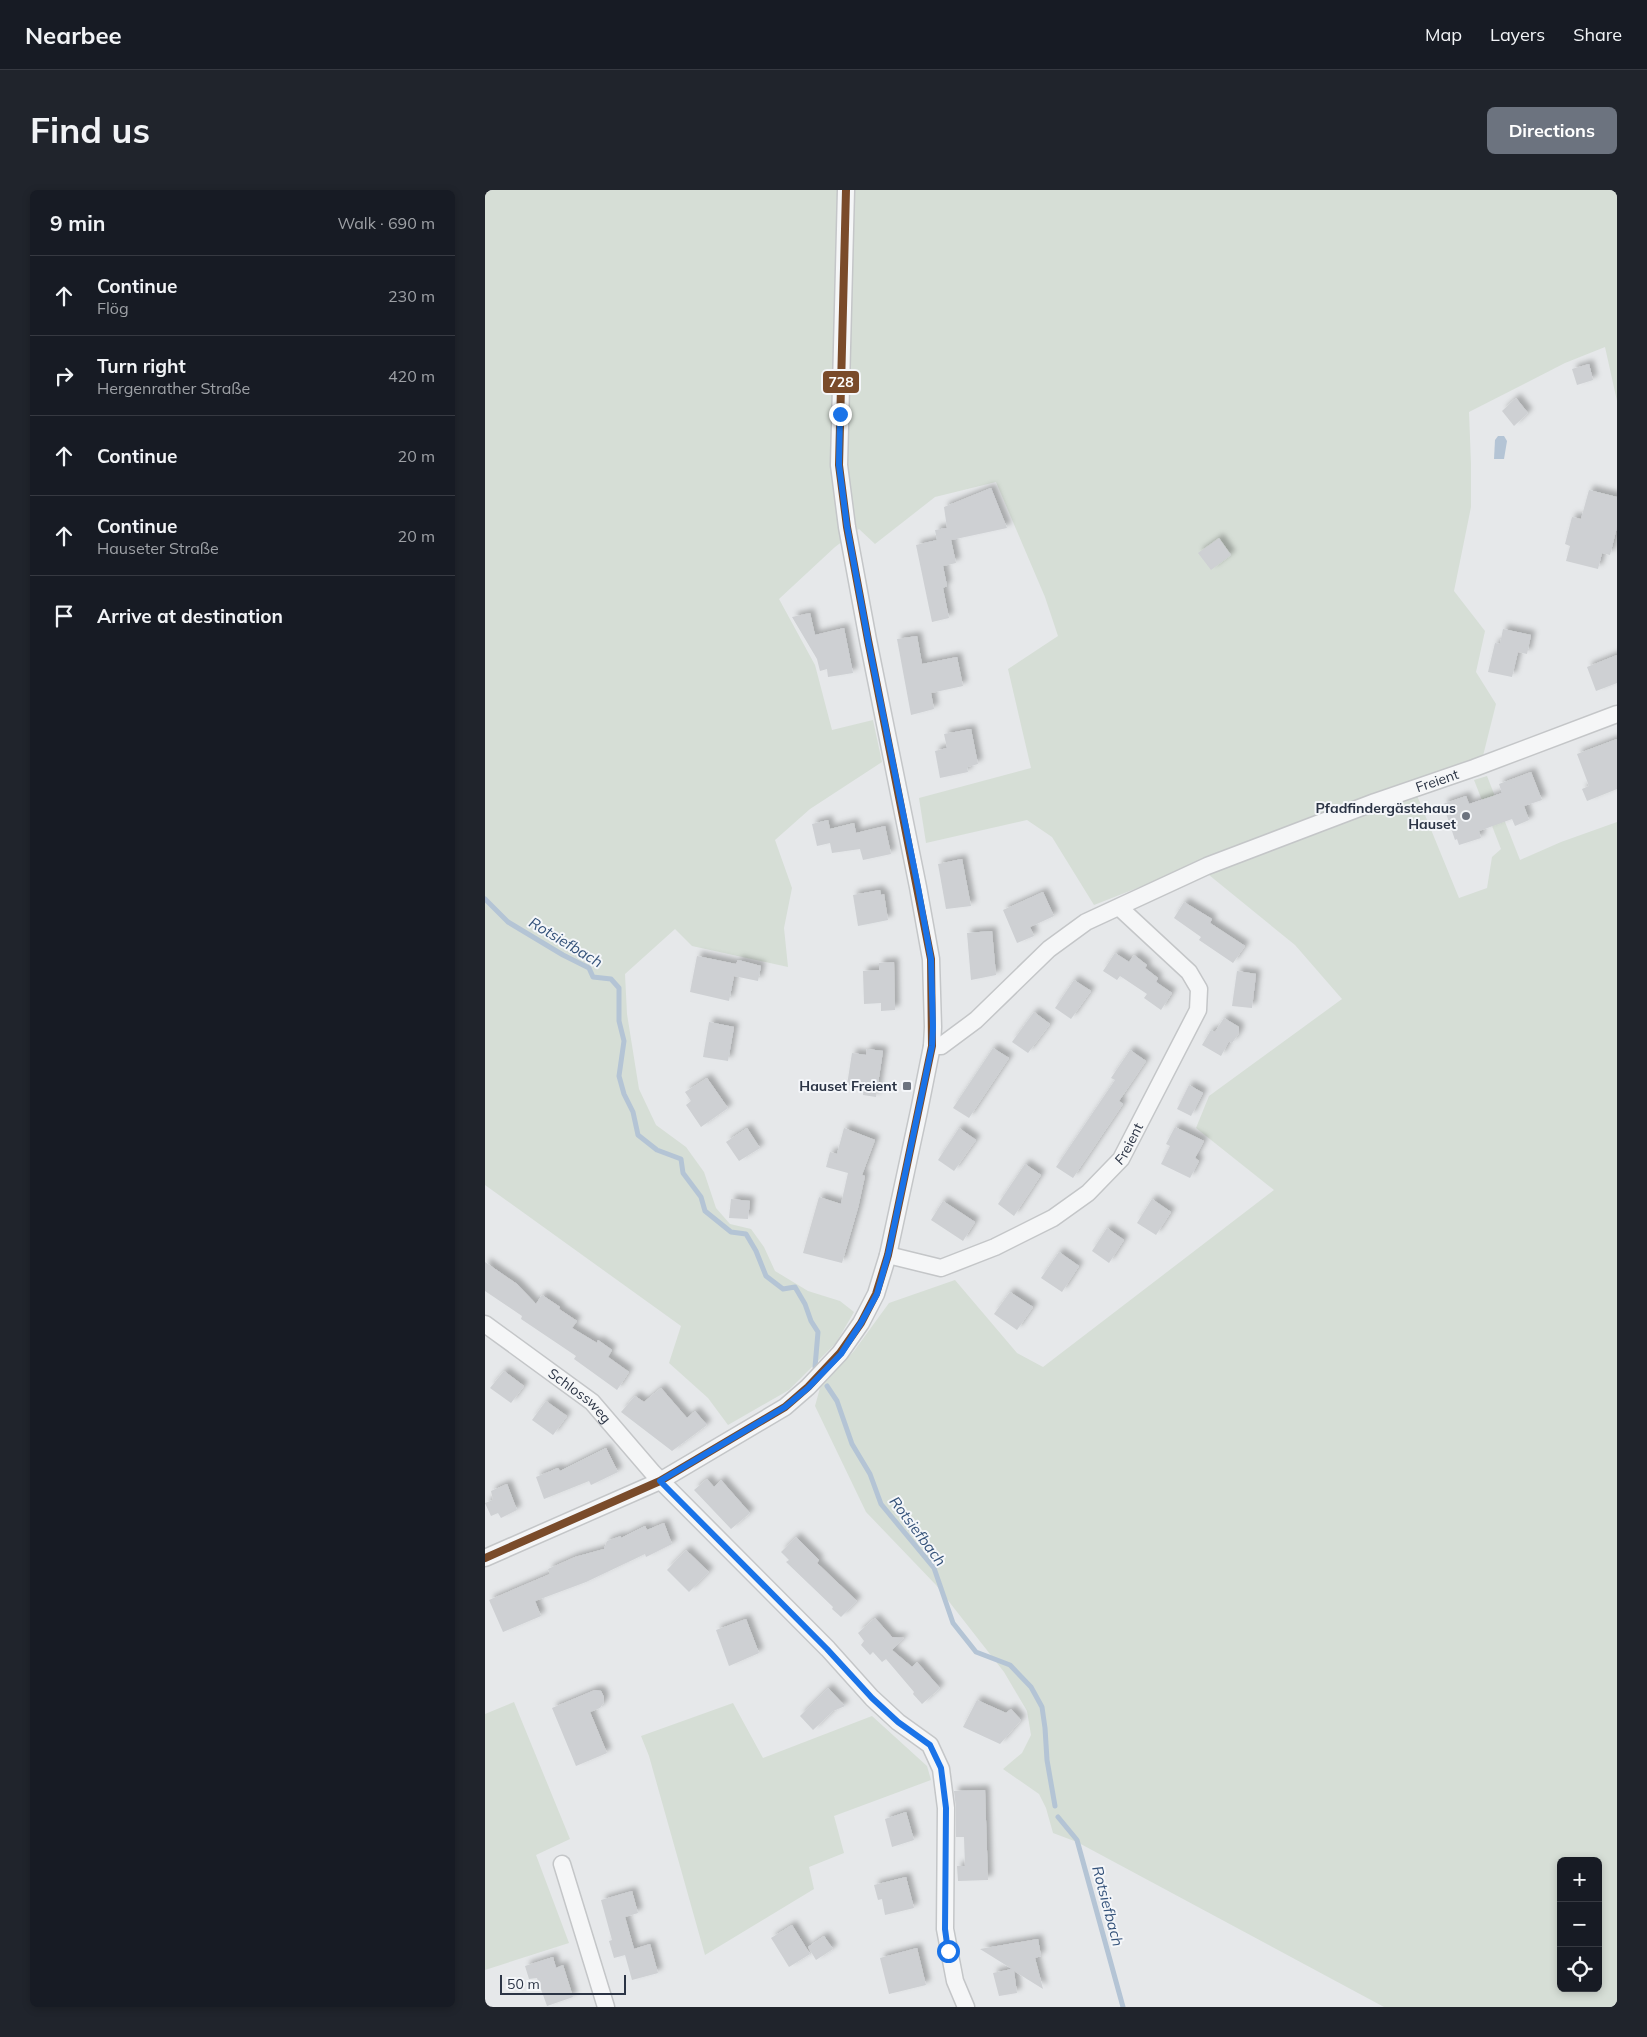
<!DOCTYPE html>
<html lang="en">
<head>
<meta charset="utf-8">
<style>
  :root { --surface:#171b24; --page:#20242c; --text:#f1f3f6; --muted:#9ea1a6; --line:#363941; --accent:#6c737f }
  body { margin:0; font-family:Mulish,sans-serif; background:var(--page); color:var(--text) }
  .controls { position:absolute; right:15px; bottom:15px; display:grid; overflow:hidden; border-radius:8px; box-shadow:0 2px 8px #0003 }
  .controls button { width:45px; height:45px; display:grid; place-items:center; padding:0; border:0; border-bottom:1px solid var(--line); background:var(--surface); color:var(--text); font:25px sans-serif }
  .scale { position:absolute; left:15px; bottom:12px; width:126px; box-sizing:border-box; padding-left:5px; border:2px solid #2b3445; border-top:0; font-size:14px; line-height:18px; white-space:nowrap; color:#2b3445; -webkit-text-stroke:4px #f4f6f9; paint-order:stroke }
  .stop { position:absolute; width:15px; height:15px; margin:-11px; border:4px solid #1a73e8; border-radius:50%; background:#fff }
  .stop.end { background:#1a73e8; border-color:#fff; box-shadow:0 1px 5px #0008 }
  .list { margin:0; padding:0; list-style:none }
  h2 { display:flex; justify-content:space-between; align-items:center; height:65px; margin:0; padding:0 20px; font-size:21px }
  h2 small { font-size:16px; font-weight:400; color:var(--muted) }
  .list li { display:grid; grid-template-columns:32px 1fr auto; gap:15px; align-items:center; box-sizing:border-box; height:80px; padding:0 20px; border-top:1px solid var(--line) }
  .list b { display:block; font-size:19px; white-space:nowrap }
  .list p { margin:0; font-size:16px; white-space:nowrap; color:var(--muted) }
  .list em { font-size:16px; font-style:normal; color:var(--muted) }
  .icon { flex:none; width:28px; height:28px; fill:none; stroke:currentColor; stroke-width:2; stroke-linecap:round; stroke-linejoin:round }
  .map { position:relative; flex:none; width:1132px; height:1817px; overflow:hidden; border-radius:8px }
  header { display:flex; align-items:center; gap:30px; box-sizing:border-box; height:70px; padding:0 25px; background:var(--surface); border-bottom:1px solid var(--line) }
  header strong { font-size:24px }
  nav { display:flex; gap:28px; margin-inline-start:auto; font-size:18px }
  .intro { display:flex; align-items:center; justify-content:space-between; box-sizing:border-box; height:120px; padding:0 30px }
  h1 { margin:0; font-size:35px }
  .button { padding:12px 22px; border-radius:8px; background:var(--accent); color:#fff; font-size:18px; font-weight:700 }
  main { display:flex; gap:30px; padding:0 30px }
  aside { flex:1; background:var(--surface); border-radius:8px; box-shadow:0 2px 8px #0003 }
  .map>svg:first-child { display:block }
</style>
</head>
<body>
<header>
<strong>Nearbee</strong>
<nav><a>Map</a><a>Layers</a><a>Share</a></nav>
</header>
<div class="intro"><h1>Find us</h1><a class="button">Directions</a></div>
<main>
<aside>
<h2>9 min<small>Walk · 690 m</small></h2>
<ul class="list">
<li><svg class="icon" aria-label="ahead" viewBox="0 0 24 24"><path d="M12 20V5M6 11l6-6 6 6"/></svg><div><b>Continue</b><p>Flög</p></div><em>230 m</em></li>
<li><svg class="icon" aria-label="right" viewBox="0 0 24 24"><path d="M7 20v-9h11M14 6l5 5-5 5"/></svg><div><b>Turn right</b><p>Hergenrather Straße</p></div><em>420 m</em></li>
<li><svg class="icon" aria-label="ahead" viewBox="0 0 24 24"><path d="M12 20V5M6 11l6-6 6 6"/></svg><div><b>Continue</b></div><em>20 m</em></li>
<li><svg class="icon" aria-label="ahead" viewBox="0 0 24 24"><path d="M12 20V5M6 11l6-6 6 6"/></svg><div><b>Continue</b><p>Hauseter Straße</p></div><em>20 m</em></li>
<li><svg class="icon" aria-label="arrive" viewBox="0 0 24 24"><path d="M6 21V4h12l-3 4 3 4H6"/></svg><div><b>Arrive at destination</b></div></li>
</ul>
</aside>
<div class="map">
<svg width="1132" height="1817" viewBox="0 0 1132 1817">
  <defs>
    <filter id="shadow"><feDropShadow dx="4.5" dy="-4.5" stdDeviation="2.5" flood-color="#0004"/></filter>
  </defs>
  <rect width="100%" height="100%" fill="#e6e8ea"/>
  <g fill="#d6ded6" fill-rule="evenodd">
    <path d="M 0,0 L 1132,0 L 1132,211 L 1120,157 L 1080,173 L 984,222 L 986,274 L 986,317 L 969,401 L 1000,441 L 991,482 L 1011,514 L 997,570 L 711,675 L 609,715 L 567,647 L 542,630 L 441,653 L 434,608 L 546,578 L 523,479 L 573,446 L 560,407 L 511,292 L 450,307 L 390,354 L 374,339 L 350,357 L 294,409 L 330,475 L 347,540 L 388,530 L 397,572 L 325,619 L 290,650 L 307,698 L 299,738 L 303,777 L 207,756 L 190,739 L 140,784 L 142,824 L 154,899 L 171,935 L 201,957 L 219,982 L 231,1018 L 245,1034 L 266,1039 L 279,1057 L 290,1081 L 323,1101 L 355,1111 L 369,1122 L 351,1153 L 304,1200 L 243,1235 L 223,1208 L 184,1173 L 196,1136 L 0,995 Z"/>
    <path d="M 1002,586 L 1035,670 L 1076,652 L 1132,632 L 1132,1817 L 899,1817 L 592,1652 L 568,1643 L 561,1618 L 554,1604 L 518,1579 L 537,1563 L 546,1545 L 542,1521 L 519,1482 L 451,1395 L 381,1322 L 330,1216 L 335,1198 L 369,1161 L 404,1113 L 470,1090 L 532,1163 L 558,1177 L 789,1000 L 711,938 L 724,906 L 857,809 L 810,755 L 724,685 L 931,603 L 974,708 L 1002,698 L 1007,667 L 1016,659 L 989,590 ZM 1076,1671 L 1113,1671 L 1113,1798 L 1076,1798 Z"/>
    <path d="M 29,1512 L 85,1649 L 51,1665 L 84,1753 L 0,1780 L 0,1524 Z"/>
    <path d="M 248,1513 L 278,1568 L 387,1526 L 442,1576 L 446,1590 L 349,1626 L 359,1663 L 324,1677 L 329,1699 L 220,1765 L 164,1566 L 156,1546 Z"/>
  </g>
  <path fill="#b4c4d5" d="M 1013,246 L 1019,246 L 1022,251 L 1019,269 L 1009,269 L 1010,250 Z"/>
  <g fill="none" stroke-linecap="round" stroke-linejoin="round">
    <g stroke="#b4c4d5" stroke-width="5">
      <path d="M 0,709 L 23,732 L 78,765 L 104,778 L 108,787 L 126,789 L 134,798 L 134,831 L 139,851 L 134,886 L 139,904 L 148,922 L 153,945 L 172,960 L 196,969 L 198,983 L 216,1007 L 220,1021 L 246,1042 L 261,1044 L 271,1061 L 281,1086 L 298,1099 L 310,1097 L 320,1114 L 326,1131 L 333,1142 L 330,1177"/>
      <path d="M 342,1196 L 352,1211 L 367,1254 L 385,1284 L 396,1314 L 449,1378 L 468,1433 L 491,1462 L 525,1475 L 546,1497 L 557,1517 L 560,1538 L 562,1570 L 570,1616"/>
      <path d="M 573,1627 L 592,1650 L 638,1817"/>
    </g>
  </g>
  <g fill="#ced0d3" filter="url(#shadow)">
    <path d="M 1104,174 L 1108,190 L 1092,195 L 1087,179 Z"/>
    <path d="M 1031,208 L 1043,223 L 1029,236 L 1017,221 Z"/>
    <path d="M 506,298 L 522,338 L 466,350 L 471,373 L 458,376 L 462,396 L 458,398 L 464,428 L 447,432 L 431,355 L 452,350 L 450,340 L 462,338 L 459,317 Z"/>
    <path d="M 1104,300 L 1132,307 L 1132,337 L 1125,365 L 1117,363 L 1113,379 L 1081,371 L 1085,356 L 1080,354 L 1087,327 L 1096,329 Z"/>
    <path d="M 734,348 L 746,365 L 726,380 L 713,363 Z"/>
    <path d="M 325,423 L 330,445 L 359,438 L 368,483 L 343,487 L 342,479 L 335,481 L 332,469 L 307,427 Z"/>
    <path d="M 1018,439 L 1046,445 L 1042,464 L 1033,462 L 1027,487 L 1003,482 L 1010,453 L 1015,454 Z"/>
    <path d="M 432,446 L 437,474 L 472,467 L 478,496 L 446,503 L 449,519 L 426,525 L 412,449 Z"/>
    <path d="M 1132,465 L 1132,493 L 1111,501 L 1102,477 Z"/>
    <path d="M 486,539 L 493,574 L 482,577 L 483,582 L 455,588 L 450,561 L 462,558 L 459,544 Z"/>
    <path d="M 1132,549 L 1132,599 L 1102,611 L 1097,599 L 1104,596 L 1092,564 Z"/>
    <path d="M 1046,582 L 1057,610 L 1039,616 L 1044,630 L 1030,636 L 1027,629 L 994,641 L 996,648 L 974,655 L 972,649 L 970,650 L 958,614 L 981,606 L 984,614 L 1017,603 L 1014,594 Z"/>
    <path d="M 343,630 L 345,639 L 369,633 L 371,643 L 400,636 L 406,664 L 378,670 L 375,659 L 347,663 L 345,653 L 332,656 L 327,634 Z"/>
    <path d="M 477,669 L 486,716 L 461,719 L 453,674 Z"/>
    <path d="M 395,700 L 396,705 L 399,704 L 403,730 L 373,736 L 368,705 Z"/>
    <path d="M 558,702 L 569,726 L 545,737 L 549,746 L 532,753 L 518,720 Z"/>
    <path d="M 699,712 L 727,729 L 725,733 L 760,756 L 748,773 L 714,750 L 716,747 L 689,728 Z"/>
    <path d="M 507,741 L 511,785 L 486,790 L 482,743 Z"/>
    <path d="M 630,763 L 644,772 L 649,765 L 662,775 L 660,778 L 673,788 L 671,792 L 687,803 L 676,820 L 659,808 L 662,804 L 635,786 L 632,790 L 618,781 Z"/>
    <path d="M 212,766 L 251,774 L 253,770 L 276,776 L 273,791 L 249,786 L 244,811 L 205,802 Z"/>
    <path d="M 409,772 L 410,820 L 396,821 L 396,813 L 379,814 L 378,781 L 394,780 L 394,773 Z"/>
    <path d="M 752,781 L 771,784 L 767,818 L 747,816 Z"/>
    <path d="M 589,790 L 606,801 L 586,829 L 570,818 Z"/>
    <path d="M 549,822 L 565,834 L 543,863 L 527,852 Z"/>
    <path d="M 739,828 L 754,837 L 754,843 L 747,853 L 744,851 L 736,866 L 717,855 L 726,840 L 730,842 Z"/>
    <path d="M 224,832 L 249,837 L 243,871 L 218,867 Z"/>
    <path d="M 508,858 L 524,868 L 484,928 L 468,918 Z"/>
    <path d="M 382,859 L 398,861 L 391,907 L 378,905 L 379,897 L 362,895 L 367,863 L 381,865 Z"/>
    <path d="M 645,860 L 661,871 L 634,911 L 638,914 L 588,988 L 571,977 L 630,890 L 626,888 Z"/>
    <path d="M 222,888 L 243,918 L 216,937 L 201,915 L 206,911 L 200,902 Z"/>
    <path d="M 704,895 L 718,903 L 706,926 L 692,919 Z"/>
    <path d="M 690,937 L 719,951 L 710,968 L 714,971 L 705,988 L 676,974 L 685,956 L 681,954 Z"/>
    <path d="M 262,938 L 275,958 L 254,971 L 241,952 Z"/>
    <path d="M 359,938 L 390,950 L 377,985 L 380,986 L 373,1018 L 357,1073 L 318,1063 L 334,1007 L 356,1014 L 363,983 L 341,977 L 345,962 L 352,964 Z"/>
    <path d="M 474,938 L 491,950 L 469,981 L 453,970 Z"/>
    <path d="M 540,974 L 556,985 L 529,1026 L 513,1014 Z"/>
    <path d="M 246,1009 L 265,1011 L 263,1029 L 244,1028 Z"/>
    <path d="M 667,1009 L 686,1022 L 671,1045 L 652,1033 Z"/>
    <path d="M 458,1011 L 490,1032 L 478,1051 L 446,1030 Z"/>
    <path d="M 622,1038 L 639,1050 L 624,1073 L 607,1061 Z"/>
    <path d="M 574,1062 L 594,1076 L 577,1102 L 556,1088 Z"/>
    <path d="M 0,1072 L 32,1094 L 51,1114 L 57,1105 L 75,1117 L 74,1119 L 92,1131 L 87,1138 L 112,1153 L 113,1150 L 127,1160 L 123,1167 L 144,1182 L 132,1200 L 89,1169 L 91,1166 L 36,1129 L 37,1126 L 0,1101 Z"/>
    <path d="M 525,1102 L 548,1117 L 532,1140 L 509,1124 Z"/>
    <path d="M 19,1181 L 39,1196 L 26,1213 L 5,1198 Z"/>
    <path d="M 176,1198 L 202,1228 L 210,1221 L 222,1235 L 187,1261 L 136,1222 L 150,1206 L 159,1212 Z"/>
    <path d="M 61,1211 L 82,1226 L 68,1245 L 47,1230 Z"/>
    <path d="M 121,1258 L 133,1282 L 106,1295 L 104,1291 L 59,1309 L 51,1287 L 73,1278 L 75,1281 Z"/>
    <path d="M 222,1289 L 229,1297 L 236,1290 L 265,1323 L 246,1339 L 209,1300 Z"/>
    <path d="M 22,1294 L 32,1320 L 16,1328 L 13,1323 L 6,1326 L 0,1313 L 8,1310 L 6,1301 Z"/>
    <path d="M 179,1333 L 187,1354 L 161,1367 L 160,1364 L 101,1392 L 50,1411 L 56,1426 L 18,1442 L 4,1410 L 65,1384 L 63,1379 L 90,1367 L 119,1359 L 122,1351 L 136,1346 L 136,1348 L 160,1336 L 162,1340 Z"/>
    <path d="M 311,1347 L 334,1370 L 332,1373 L 372,1411 L 356,1427 L 347,1419 L 348,1417 L 301,1372 L 304,1370 L 296,1362 Z"/>
    <path d="M 201,1360 L 224,1382 L 204,1402 L 182,1380 Z"/>
    <path d="M 390,1428 L 407,1447 L 419,1448 L 407,1460 L 427,1477 L 432,1472 L 455,1498 L 437,1514 L 428,1504 L 429,1502 L 401,1469 L 397,1472 L 388,1462 L 385,1465 L 376,1455 L 379,1451 L 373,1443 Z"/>
    <path d="M 261,1429 L 274,1463 L 244,1476 L 231,1440 Z"/>
    <path d="M 343,1498 L 360,1516 L 348,1521 L 328,1540 L 315,1526 Z"/>
    <path d="M 110,1500 L 116,1501 L 119,1507 L 119,1512 L 115,1518 L 105,1522 L 122,1563 L 91,1576 L 67,1518 Z"/>
    <path d="M 492,1510 L 521,1523 L 526,1519 L 536,1530 L 515,1554 L 478,1537 Z"/>
    <path d="M 500,1600 L 503,1690 L 473,1691 L 472,1676 L 480,1676 L 479,1647 L 471,1647 L 471,1618 L 469,1601 Z"/>
    <path d="M 421,1622 L 429,1650 L 407,1657 L 400,1629 Z"/>
    <path d="M 421,1687 L 429,1718 L 400,1725 L 397,1709 L 393,1710 L 389,1695 Z"/>
    <path d="M 147,1701 L 153,1723 L 140,1727 L 149,1759 L 165,1754 L 173,1783 L 147,1790 L 140,1765 L 129,1768 L 124,1751 L 127,1750 L 116,1710 Z"/>
    <path d="M 307,1735 L 325,1764 L 304,1777 L 286,1748 Z"/>
    <path d="M 339,1746 L 348,1759 L 331,1770 L 323,1757 Z"/>
    <path d="M 553,1749 L 556,1766 L 550,1768 L 558,1799 L 529,1781 L 532,1803 L 514,1806 L 508,1783 L 527,1779 L 495,1759 Z"/>
    <path d="M 432,1758 L 441,1795 L 404,1804 L 395,1768 Z"/>
    <path d="M 68,1767 L 71,1778 L 78,1775 L 88,1807 L 62,1816 L 52,1788 L 44,1789 L 40,1776 Z"/>
  </g>
  <g fill="none" stroke-linecap="round" stroke-linejoin="round">
    <g stroke="#c4c6c8" stroke-width="19">
      <g id="minor">
        <path id="s1" d="M 447,856 L 456,856 L 491,830 L 564,759 L 601,732 L 722,676 L 890,612 L 989,578 L 1132,524"/>
        <path id="s2" d="M 403,1065 L 456,1078 L 510,1057 L 568,1028 L 603,1003 L 636,969 L 713,820 L 714,799 L 704,782 L 635,718"/>
        <path id="s3" d="M 0,1134 L 107,1212 L 168,1283 L 343,1459 L 387,1508 L 413,1532 L 445,1555 L 456,1579 L 461,1618 L 460,1739 L 470,1791 L 481,1817"/>
        <path d="M 0,1368 L 175,1291 L 300,1217 L 323,1197 L 355,1163 L 376,1133 L 391,1104 L 403,1065 L 434,921 L 447,856 L 448,837 L 446,769 L 433,697 L 383,450 L 362,337 L 354,275 L 361,0"/>
        <path d="M 77,1674 L 121,1817"/>
      </g>
    </g>
    <use href="#minor" stroke="#f5f6f7" stroke-width="16"/>
    <g stroke="#f4f6f9" stroke-width="11">
      <path id="bus-1" d="M 0,1368 L 175,1291 L 300,1217 L 323,1197 L 355,1163 L 376,1133 L 391,1104 L 403,1065 L 447,856 L 446,769 L 383,450 L 362,337 L 354,275 L 361,0"/>
    </g>
    <use href="#bus-1" stroke="#7a4b2a" stroke-width="8"/>
  </g>
  <g fill="none" stroke-linecap="round" stroke-linejoin="round">
    <path stroke="#1a73e8" stroke-width="6" d="M 355,224 L 354,275 L 362,336 L 384,455 L 433,697 L 446,769 L 448,837 L 447,856 L 403,1065 L 392,1104 L 376,1133 L 356,1164 L 323,1198 L 300,1217 L 175,1291 L 342,1459 L 387,1508 L 413,1532 L 445,1555 L 456,1578 L 461,1618 L 460,1739 L 463,1761"/>
  </g>
  <g fill="#6c737f" stroke="#f4f6f9" stroke-width="2">
    <circle cx="981" cy="626" r="5"/>
    <rect x="417" y="891" width="10" height="10" rx="2.5"/>
  </g>
  <g text-anchor="middle" dominant-baseline="central" stroke-width="4" stroke-linejoin="round" paint-order="stroke">
    <g font-size="14" fill="#2b3445" stroke="#f4f6f9">
      <text stroke="none"><textPath href="#s1" startOffset="579">Freient</textPath></text>
      <text stroke="none"><textPath href="#s2" startOffset="285">Freient</textPath></text>
      <text stroke="none"><textPath href="#s3" startOffset="119">Schlossweg</textPath></text>
    </g>
    <g font-size="14" font-weight="bold" fill="#2b3445" stroke="#f4f6f9" text-anchor="end">
      <text x="971" y="618">Pfadfindergästehaus<tspan x="971" dy="16">Hauset</tspan></text>
      <text x="412" y="896">Hauset Freient</text>
    </g>
    <g font-size="15" font-style="italic" fill="#34527a" stroke="#f4f6f9">
      <text transform="translate(81 752) rotate(31)">Rotsiefbach</text>
      <text transform="translate(433 1341) rotate(53)">Rotsiefbach</text>
      <text transform="translate(623 1716) rotate(75)">Rotsiefbach</text>
    </g>
  </g>
  <rect stroke="#f4f6f9" stroke-width="2" x="337" y="180" width="38" height="24" rx="5" fill="#7a4b2a"/>
  <g font-size="14" text-anchor="middle" font-weight="bold" fill="#fff">
    <text x="356" y="197">728</text>
  </g>
</svg>
<div class="controls">
<button>+</button>
<button>−</button>
<button><svg class="icon" aria-label="locate" viewBox="0 0 24 24"><circle cx="12" cy="12" r="6"/><path d="M12 2v4M12 18v4M2 12h4M18 12h4"/></svg></button>
</div>
<div class="scale">50 m</div>
<div class="stop" style="left:463px;top:1761px"></div>
<div class="stop end" style="left:355px;top:224px"></div>
</div>
</main>
</body>
</html>
